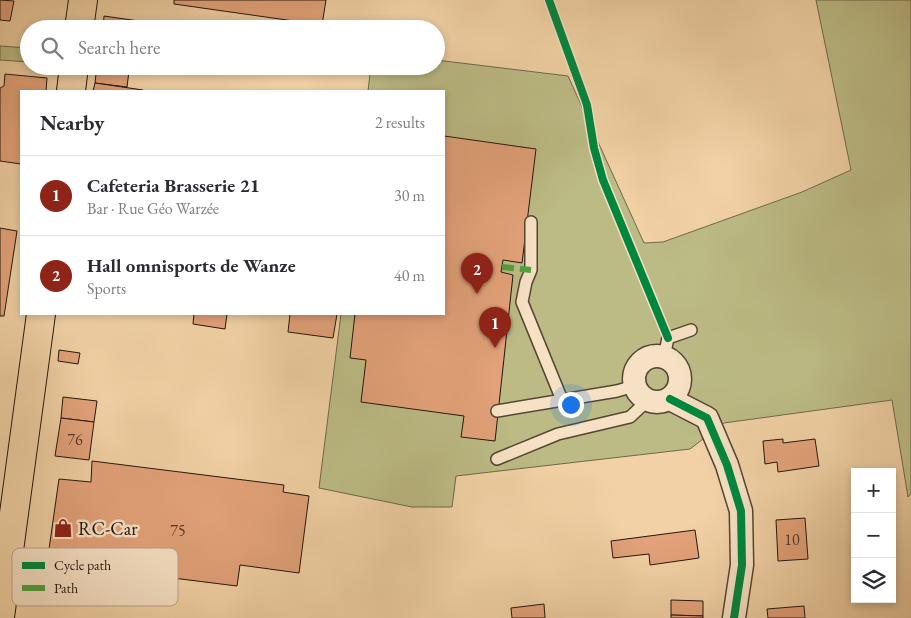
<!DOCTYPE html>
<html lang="en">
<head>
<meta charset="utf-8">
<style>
  :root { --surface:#fff; --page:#f2f2f3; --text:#2b2b33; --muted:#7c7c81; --line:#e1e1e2; --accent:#8f2418 }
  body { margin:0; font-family:"EB Garamond",serif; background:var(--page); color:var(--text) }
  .controls { position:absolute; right:15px; bottom:15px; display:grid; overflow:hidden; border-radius:0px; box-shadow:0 2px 8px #0003 }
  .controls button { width:45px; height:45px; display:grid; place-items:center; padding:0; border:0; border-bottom:1px solid var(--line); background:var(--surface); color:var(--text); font:25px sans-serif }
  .you { position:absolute; left:570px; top:404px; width:18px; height:18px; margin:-12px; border:4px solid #fff; border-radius:50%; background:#1a73e8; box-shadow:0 0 0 8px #1a73e833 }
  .badge { display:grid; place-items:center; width:32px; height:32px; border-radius:50%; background:var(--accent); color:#fff; font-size:16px; font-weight:700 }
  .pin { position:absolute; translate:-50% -41px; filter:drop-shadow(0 1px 2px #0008) }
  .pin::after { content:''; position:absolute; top:26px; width:18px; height:15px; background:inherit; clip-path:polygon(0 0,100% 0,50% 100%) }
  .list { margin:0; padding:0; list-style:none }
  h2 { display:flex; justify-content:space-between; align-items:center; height:65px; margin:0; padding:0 20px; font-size:21px }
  h2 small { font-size:16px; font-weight:400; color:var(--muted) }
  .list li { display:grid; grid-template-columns:32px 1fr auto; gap:15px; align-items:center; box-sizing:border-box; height:80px; padding:0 20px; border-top:1px solid var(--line) }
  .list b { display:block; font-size:19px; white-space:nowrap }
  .list p { margin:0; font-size:16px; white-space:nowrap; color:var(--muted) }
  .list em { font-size:16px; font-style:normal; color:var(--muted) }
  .icon { flex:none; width:28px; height:28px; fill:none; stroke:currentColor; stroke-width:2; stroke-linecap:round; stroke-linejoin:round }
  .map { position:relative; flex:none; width:911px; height:618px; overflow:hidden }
  .search { position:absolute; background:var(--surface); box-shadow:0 2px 8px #0003; left:20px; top:20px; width:425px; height:55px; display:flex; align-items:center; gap:12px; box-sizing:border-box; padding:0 18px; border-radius:28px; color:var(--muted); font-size:19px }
  .panel { position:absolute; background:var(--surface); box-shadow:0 2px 8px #0003; left:20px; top:90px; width:425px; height:225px; border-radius:0px }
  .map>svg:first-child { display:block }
</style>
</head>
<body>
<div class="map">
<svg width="911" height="618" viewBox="0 0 911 618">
  <rect width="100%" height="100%" fill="#f1d1a5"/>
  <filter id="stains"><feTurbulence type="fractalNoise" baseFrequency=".004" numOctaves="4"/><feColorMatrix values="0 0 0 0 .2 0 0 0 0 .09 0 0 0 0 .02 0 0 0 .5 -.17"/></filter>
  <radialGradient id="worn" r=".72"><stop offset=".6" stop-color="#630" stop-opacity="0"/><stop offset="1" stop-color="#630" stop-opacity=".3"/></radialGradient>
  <g fill="#bcbb85" stroke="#70684a">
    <path d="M 816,0 L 911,0 L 911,494 L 908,497 L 892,400 L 724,423 L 690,449 L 456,476 L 452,507 L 412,507 L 319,488 L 341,314 L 444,314 L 444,91 L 368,91 L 371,66 L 436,66 L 436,60 L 568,76 L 644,243 L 663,242 L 802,192 L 851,170 Z"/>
    <path d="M 0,46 L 29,48 L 29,62 L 0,60 Z"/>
  </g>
  <g fill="#e3a279" stroke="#23160f">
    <path d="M 0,0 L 14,1 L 10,21 L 0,20 Z"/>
    <path d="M 174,0 L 326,0 L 322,25 L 174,4 Z"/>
    <path d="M 104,16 L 153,23 L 152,29 L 103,29 Z"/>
    <path d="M 97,66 L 129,71 L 127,87 L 95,83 Z"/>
    <path d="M 97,66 L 129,66 L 129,71 Z"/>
    <path d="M 5,74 L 47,78 L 46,91 L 21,91 L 21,164 L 0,161 L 0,88 L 4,86 Z"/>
    <path d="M 95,83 L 143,90 L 143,91 L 93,91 Z"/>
    <path d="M 444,136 L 536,149 L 522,263 L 503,260 L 501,272 L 513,275 L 495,441 L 461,437 L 464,416 L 361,402 L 366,360 L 350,358 L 355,314 L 444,314 Z"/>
    <path d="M 0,228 L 17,231 L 4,316 L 0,316 Z"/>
    <path d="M 194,314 L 227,314 L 225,329 L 193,324 Z"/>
    <path d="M 290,314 L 337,314 L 333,338 L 288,332 Z"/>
    <path d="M 59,350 L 80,353 L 78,364 L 58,361 Z"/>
    <path d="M 63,397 L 97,401 L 94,422 L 61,418 Z"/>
    <path d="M 61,418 L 94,422 L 89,460 L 55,456 Z"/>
    <path d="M 783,439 L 783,443 L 815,439 L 819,466 L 778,472 L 777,462 L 765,464 L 763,441 Z"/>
    <path d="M 92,461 L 284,485 L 283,492 L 309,496 L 299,573 L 240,565 L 237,586 L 157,576 L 156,588 L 118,583 L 120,571 L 79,565 L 78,576 L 46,570 L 59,479 L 91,482 Z"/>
    <path d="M 805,518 L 808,559 L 778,561 L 776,520 Z"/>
    <path d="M 695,530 L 699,558 L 650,565 L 649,554 L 613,558 L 611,541 Z"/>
    <path d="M 671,600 L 703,601 L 703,616 L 671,615 Z"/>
    <path d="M 544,604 L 545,618 L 512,618 L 511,608 Z"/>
    <path d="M 804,606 L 805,618 L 768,618 L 767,609 Z"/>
    <path d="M 671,615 L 703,616 L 703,618 L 671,618 Z"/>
  </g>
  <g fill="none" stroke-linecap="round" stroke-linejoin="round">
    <g stroke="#564534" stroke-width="14">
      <g id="lane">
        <path d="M 531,222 L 531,270 L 526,282 L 522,302 L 562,400"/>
        <path d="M 664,357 L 668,338 L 691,330"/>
        <path d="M 497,411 L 617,391 L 634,386"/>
        <path d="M 497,459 L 558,434 L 630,417 L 647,401"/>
      </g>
    </g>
    <g stroke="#564534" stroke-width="25">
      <g id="street">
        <circle cx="657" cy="379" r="23"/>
        <path d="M 670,399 L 707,418 L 727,465 L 741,511 L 742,565 L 734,618"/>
      </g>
    </g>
    <g stroke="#23160f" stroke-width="30">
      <g id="primary">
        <path d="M 79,29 L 83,0"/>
        <path d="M 71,91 L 74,66"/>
        <path d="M 0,617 L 41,314"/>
      </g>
    </g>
    <use href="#lane" stroke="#f6e1c4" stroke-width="11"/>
    <use href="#street" stroke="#f6e1c4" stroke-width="22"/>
    <use href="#primary" stroke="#f1d1a5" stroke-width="28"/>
    <path stroke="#50a13f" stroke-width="6" stroke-dasharray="12 6" stroke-linecap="butt" d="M 502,267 L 531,270"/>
    <g stroke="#f6e1c4" stroke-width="11">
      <g id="cycleway">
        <path d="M 549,0 L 587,105 L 594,148 L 603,180 L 668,338"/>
        <path d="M 670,399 L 707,418 L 727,465 L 741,511 L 742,565 L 734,618"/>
      </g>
    </g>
    <use href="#cycleway" stroke="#00873e" stroke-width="8"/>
  </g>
  <defs>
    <g id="shop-bare" transform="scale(1.5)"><path d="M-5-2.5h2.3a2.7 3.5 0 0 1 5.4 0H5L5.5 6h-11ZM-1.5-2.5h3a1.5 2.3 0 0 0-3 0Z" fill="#8f2418" stroke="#f6e1c4" stroke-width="2.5" paint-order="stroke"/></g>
  </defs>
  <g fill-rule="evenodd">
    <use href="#shop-bare" x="63" y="528"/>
  </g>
  <g text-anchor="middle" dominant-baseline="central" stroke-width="5" stroke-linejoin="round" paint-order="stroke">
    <g font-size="16" fill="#53392a">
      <text x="75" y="439">76</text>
      <text x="178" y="530">75</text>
      <text x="792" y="539">10</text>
    </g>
    <g font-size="19" fill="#23160f" stroke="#f6e1c4" text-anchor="start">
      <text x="78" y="528">RC-Car</text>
    </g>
  </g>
  <rect x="12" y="548" width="166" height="58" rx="8" fill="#f6e1c4" stroke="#b7a48e" stroke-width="1"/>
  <rect x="22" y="562" width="23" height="7" fill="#00873e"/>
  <rect x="22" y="585" width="23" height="6" fill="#50a13f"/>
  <g font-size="14" fill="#23160f">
    <text x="54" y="570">Cycle path</text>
    <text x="54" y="593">Path</text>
  </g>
  <rect width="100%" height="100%" filter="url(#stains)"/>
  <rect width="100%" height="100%" fill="url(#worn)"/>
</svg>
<div class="controls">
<button>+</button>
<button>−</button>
<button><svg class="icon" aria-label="layers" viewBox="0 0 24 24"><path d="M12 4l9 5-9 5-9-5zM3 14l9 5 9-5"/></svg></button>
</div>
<div class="you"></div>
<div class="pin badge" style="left:495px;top:348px">1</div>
<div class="pin badge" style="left:477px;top:294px">2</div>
<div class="search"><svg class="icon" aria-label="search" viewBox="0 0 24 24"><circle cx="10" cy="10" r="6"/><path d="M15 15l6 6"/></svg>Search here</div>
<section class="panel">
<h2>Nearby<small>2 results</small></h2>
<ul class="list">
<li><span class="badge">1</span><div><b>Cafeteria Brasserie 21</b><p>Bar · Rue Géo Warzée</p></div><em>30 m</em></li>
<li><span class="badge">2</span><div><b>Hall omnisports de Wanze</b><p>Sports</p></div><em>40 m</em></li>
</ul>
</section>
</div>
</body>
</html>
